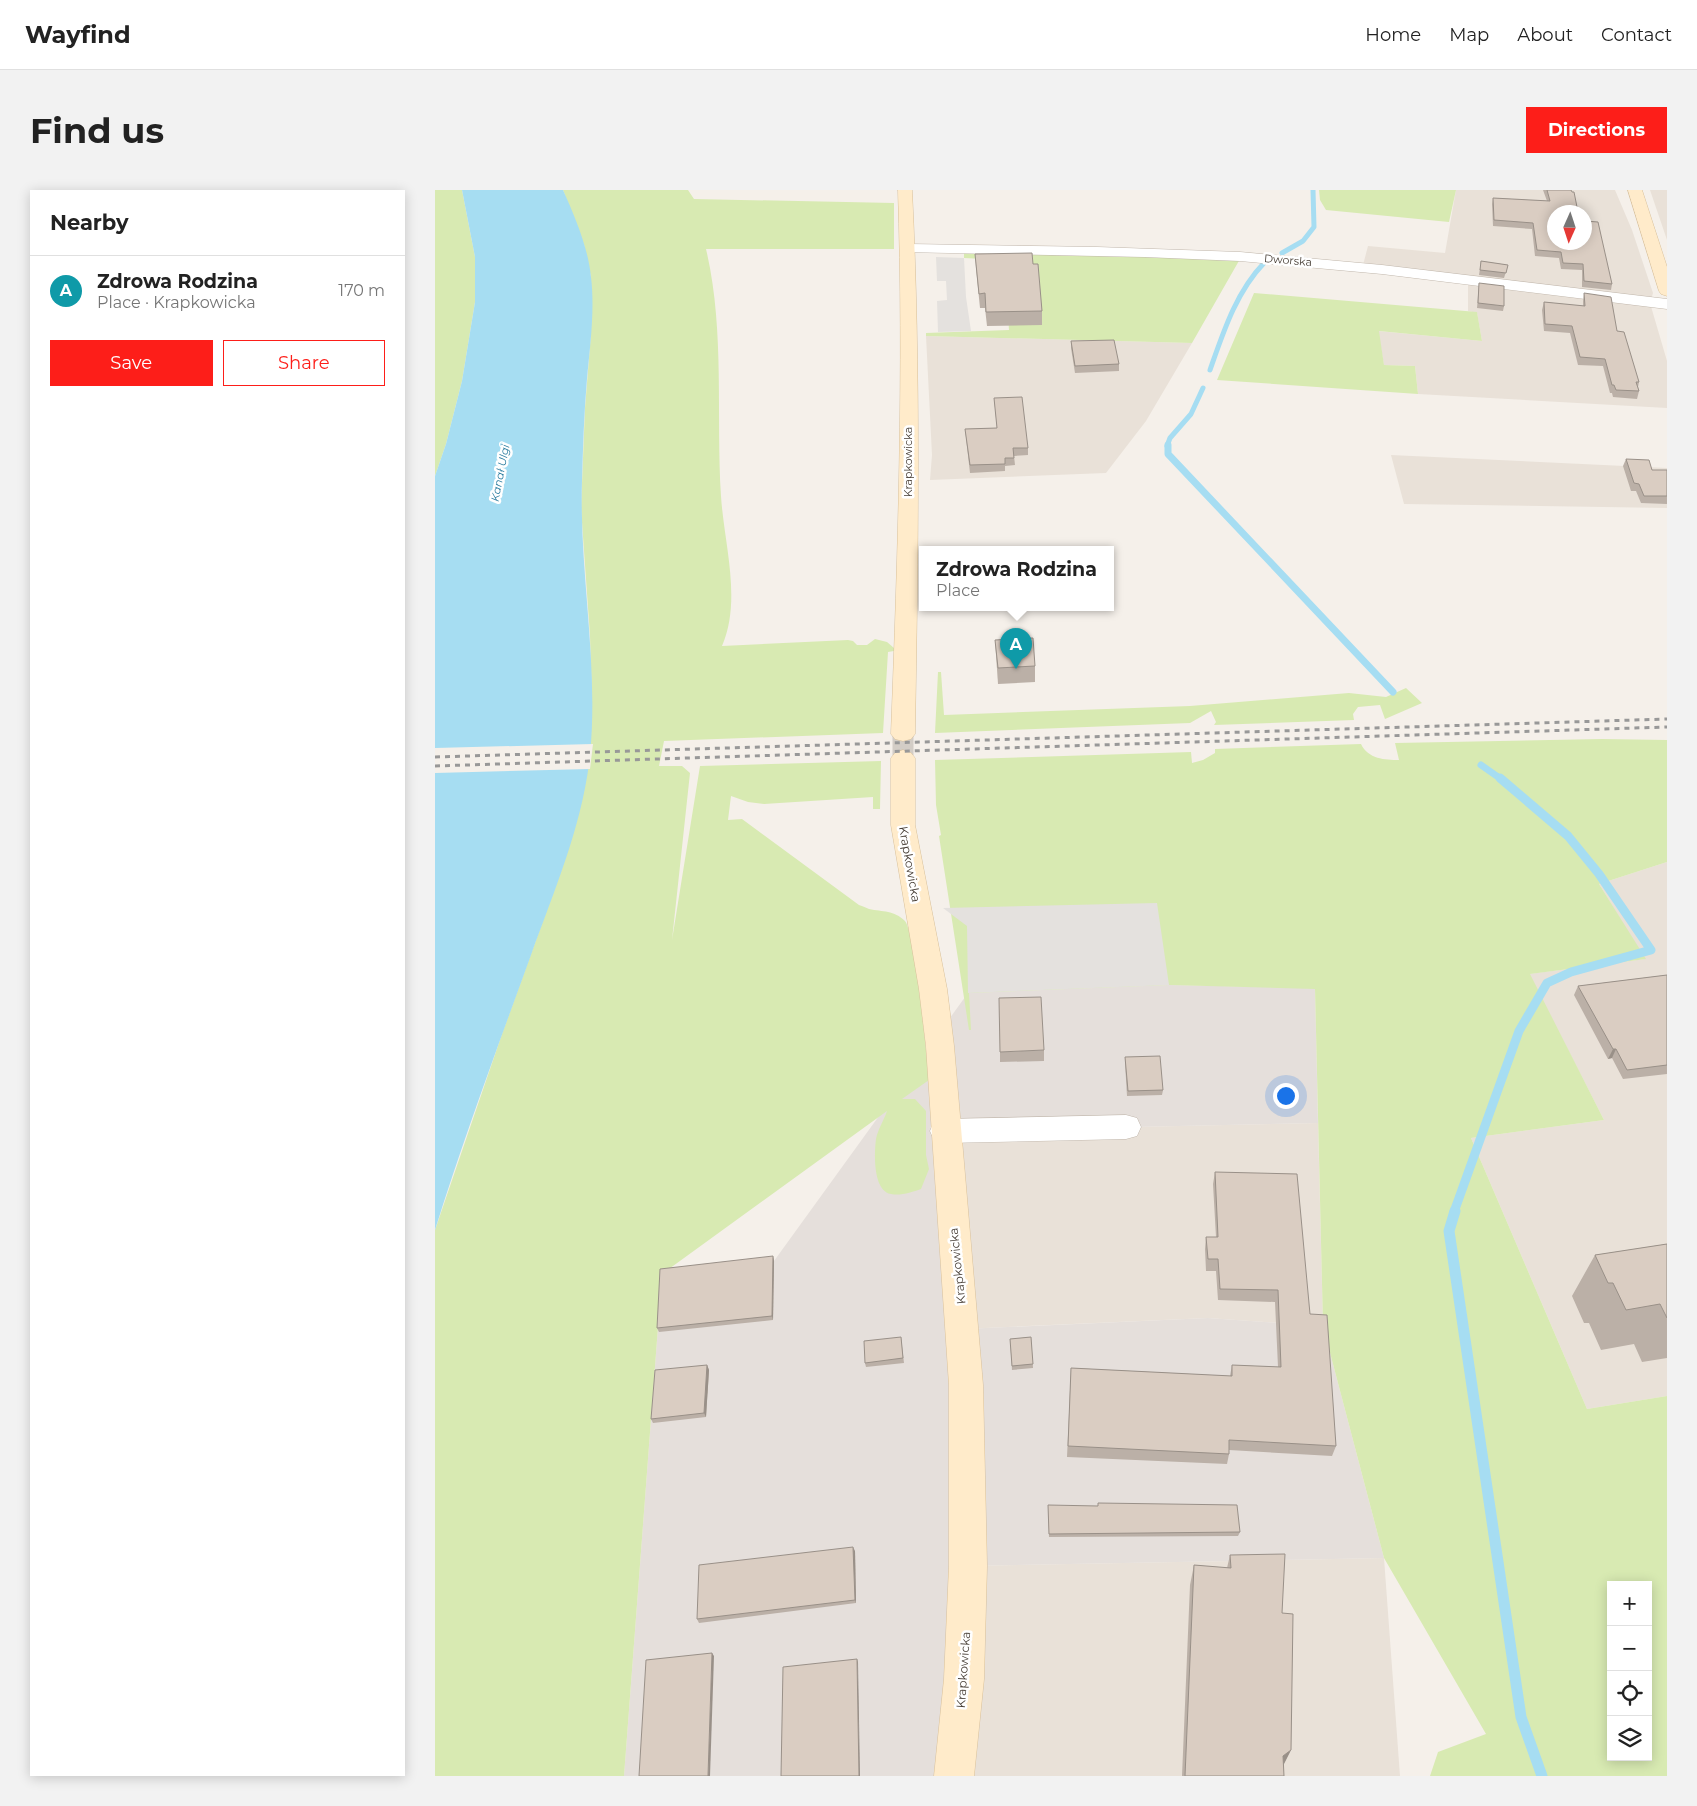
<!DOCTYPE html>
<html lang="en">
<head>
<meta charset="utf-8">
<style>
  :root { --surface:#fff; --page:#f2f2f2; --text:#222; --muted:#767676; --line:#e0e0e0; --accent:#fd1e19 }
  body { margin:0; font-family:Montserrat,sans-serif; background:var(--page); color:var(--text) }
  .controls { position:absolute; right:15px; bottom:15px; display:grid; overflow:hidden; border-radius:0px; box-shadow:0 2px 12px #0003 }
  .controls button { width:45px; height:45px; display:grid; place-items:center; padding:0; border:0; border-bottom:1px solid var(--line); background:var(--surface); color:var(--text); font:25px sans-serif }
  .compass { position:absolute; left:1112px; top:15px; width:45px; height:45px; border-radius:50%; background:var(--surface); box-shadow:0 2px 12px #0003; rotate:183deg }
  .you { position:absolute; left:850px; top:905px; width:18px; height:18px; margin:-12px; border:4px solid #fff; border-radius:50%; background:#1a73e8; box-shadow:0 0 0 8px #1a73e833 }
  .badge { display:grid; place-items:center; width:32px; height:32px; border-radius:50%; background:var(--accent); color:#fff; font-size:16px; font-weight:700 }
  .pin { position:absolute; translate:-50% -41px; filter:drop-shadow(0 1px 2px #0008) }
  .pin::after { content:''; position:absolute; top:26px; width:18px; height:15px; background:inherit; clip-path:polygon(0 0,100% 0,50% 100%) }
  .popup { position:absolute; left:484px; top:356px; width:195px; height:65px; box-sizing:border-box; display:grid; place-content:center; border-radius:0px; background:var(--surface); filter:drop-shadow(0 1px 4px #0005); font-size:16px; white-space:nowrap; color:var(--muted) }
  .popup b { font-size:19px; color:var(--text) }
  .popup::after { content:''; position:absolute; left:50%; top:100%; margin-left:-10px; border:10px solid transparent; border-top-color:var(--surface) }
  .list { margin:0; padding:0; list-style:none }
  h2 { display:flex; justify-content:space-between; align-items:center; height:65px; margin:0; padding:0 20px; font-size:21px }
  h2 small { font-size:16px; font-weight:400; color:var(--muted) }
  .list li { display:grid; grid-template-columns:32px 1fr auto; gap:15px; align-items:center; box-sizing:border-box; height:70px; padding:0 20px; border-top:1px solid var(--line) }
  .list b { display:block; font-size:19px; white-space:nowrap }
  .list p { margin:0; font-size:16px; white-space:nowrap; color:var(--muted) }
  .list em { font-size:16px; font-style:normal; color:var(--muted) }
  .actions { display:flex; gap:10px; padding:15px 20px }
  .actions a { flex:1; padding:11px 0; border:1px solid var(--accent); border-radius:0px; text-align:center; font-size:18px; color:var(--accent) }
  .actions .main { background:var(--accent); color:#fff }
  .icon { flex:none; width:28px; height:28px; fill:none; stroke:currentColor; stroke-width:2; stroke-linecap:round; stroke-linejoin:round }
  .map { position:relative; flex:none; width:1232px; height:1586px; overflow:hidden; border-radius:0px }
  header { display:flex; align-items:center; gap:30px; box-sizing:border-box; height:70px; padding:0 25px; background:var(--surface); border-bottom:1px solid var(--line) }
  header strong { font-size:24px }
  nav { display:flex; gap:28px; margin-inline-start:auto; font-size:18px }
  .intro { display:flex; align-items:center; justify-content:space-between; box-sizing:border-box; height:120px; padding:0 30px }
  h1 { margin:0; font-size:35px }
  .button { padding:12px 22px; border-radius:0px; background:var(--accent); color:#fff; font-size:18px; font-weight:700 }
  main { display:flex; gap:30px; padding:0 30px }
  aside { flex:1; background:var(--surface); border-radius:0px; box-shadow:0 2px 12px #0003 }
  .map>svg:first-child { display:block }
</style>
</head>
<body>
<header>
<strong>Wayfind</strong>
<nav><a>Home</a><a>Map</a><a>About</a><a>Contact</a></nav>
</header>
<div class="intro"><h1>Find us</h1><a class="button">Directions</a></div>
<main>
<aside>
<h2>Nearby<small></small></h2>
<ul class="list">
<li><span class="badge" style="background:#0f9aa8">A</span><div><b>Zdrowa Rodzina</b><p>Place · Krapkowicka</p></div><em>170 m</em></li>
</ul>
<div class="actions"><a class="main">Save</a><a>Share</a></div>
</aside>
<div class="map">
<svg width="1232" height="1586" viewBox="0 0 1232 1586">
  <rect width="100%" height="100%" fill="#f5f0ea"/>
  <g fill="#e9e1d8" fill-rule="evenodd">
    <path d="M 1021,0 L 1180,0 L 1197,40 L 1218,103 L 1215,113 L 1232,171 L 1232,218 L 983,204 L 980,176 L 949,175 L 943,141 L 1047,151 L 1042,123 L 1033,121 L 1033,93 L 928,75 L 933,56 L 1010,63 ZM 1120,22 L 1150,22 L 1150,52 L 1120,52 Z"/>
    <path d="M 1215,0 L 1232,0 L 1232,50 Z"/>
    <path d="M 491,146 L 757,153 L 711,231 L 671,283 L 495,290 L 497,265 Z"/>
    <path d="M 956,265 L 1232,278 L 1232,318 L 969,314 Z"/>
    <path d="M 1232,672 L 1232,1206 L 1152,1219 L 1036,948 L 1169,930 L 1094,784 L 1210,769 L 1164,694 Z"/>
    <path d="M 883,933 L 888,1136 L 773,1128 L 528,1139 L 510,941 Z"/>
    <path d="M 949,1368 L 965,1586 L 519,1586 L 533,1376 Z"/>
  </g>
  <path fill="#e5dfdb" d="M 734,795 L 880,798 L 883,933 L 510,941 L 529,1139 L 773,1128 L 888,1136 L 949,1368 L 533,1376 L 519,1586 L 189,1586 L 227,1084 L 339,1071 L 533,803 Z"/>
  <g fill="#d8eab2" fill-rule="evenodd">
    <path d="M 0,0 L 27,0 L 40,67 L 40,112 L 27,191 L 11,254 L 0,286 Z"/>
    <path d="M 128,0 L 253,0 L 259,9 L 459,13 L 459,59 L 271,59 C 290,139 281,224 286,306 C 289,354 307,410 287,456 L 413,450 L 418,451 L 422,455 L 432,455 L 440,449 L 452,452 L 459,458 L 459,461 L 453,462 L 448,543 L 229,551 L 224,576 L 247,576 L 255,583 L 237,750 L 265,576 L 446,571 L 445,619 L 438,619 L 438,607 L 329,614 L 313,612 L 296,606 L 293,630 L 307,629 L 424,715 C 428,716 431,718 434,719 C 448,722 459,720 470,731 C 480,743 492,867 494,890 L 467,909 L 480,909 L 491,921 L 491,965 L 494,979 L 486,999 C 477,1002 466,1006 456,1004 C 438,1001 439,964 441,949 C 443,939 449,930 452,921 L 227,1084 L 189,1586 L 0,1586 L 0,1040 L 68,841 L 126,681 L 147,609 L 157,513 L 155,446 L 146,318 L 150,218 L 156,143 L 156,87 L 149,55 Z"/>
    <path d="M 884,0 L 1021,0 L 1014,32 L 891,20 L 885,10 Z"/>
    <path d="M 529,63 L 805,69 L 757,153 L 491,146 L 491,143 L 574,140 L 569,70 L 529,68 Z"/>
    <path d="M 819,103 L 1042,122 L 1047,151 L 944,141 L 949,175 L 980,176 L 983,204 L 782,190 Z"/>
    <path d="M 503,482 L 506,482 L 509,525 L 755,516 L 914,503 L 951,507 L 971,498 L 987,513 L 950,529 L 945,515 L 923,517 L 918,524 L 919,530 L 779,535 L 781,532 L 776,521 L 755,533 L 500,543 Z"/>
    <path d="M 1167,549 L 1232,550 L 1232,672 L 1164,694 L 1211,769 L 1095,784 L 1169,930 L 1036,948 L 1152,1219 L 1232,1206 L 1232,1586 L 995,1586 L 1003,1562 L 1051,1544 L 949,1368 L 888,1136 L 880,799 L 734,795 L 534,803 L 536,840 L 534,840 L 504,646 L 506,645 L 501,615 L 500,570 L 756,562 L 757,573 L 768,570 L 780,563 L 780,559 L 926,554 C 933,569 950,570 964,570 L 960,553 ZM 1176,1395 L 1213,1395 L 1213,1567 L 1176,1567 Z"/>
  </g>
  <g fill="#e4e1de">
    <path d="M 501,67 L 529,68 L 531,107 L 536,141 L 503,142 L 502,111 L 512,110 L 511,91 L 502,91 Z"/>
    <path d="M 722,713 L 734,795 L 533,803 L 532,736 L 508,718 Z"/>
  </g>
  <path fill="#a6ddf2" d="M 27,0 L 128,0 C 140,27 153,57 156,87 C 160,120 155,156 152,189 C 149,223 148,257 147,291 C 144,382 164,473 155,565 C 148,634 119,701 96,765 C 63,856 29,947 0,1040 L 0,286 L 11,254 L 27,191 L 40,112 L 40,67 Z"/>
  <path fill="#f5f0ea" d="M 158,554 L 155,579 L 0,583 L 0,558 Z"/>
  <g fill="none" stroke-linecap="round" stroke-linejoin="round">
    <g stroke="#a6ddf2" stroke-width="5">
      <path d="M 847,63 L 868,51 L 879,37 L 878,0"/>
      <path d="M 775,180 C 788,143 801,102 829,73"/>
      <path d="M 732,256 L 735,248 L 756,224 L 768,198"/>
    </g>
    <g stroke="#a6ddf2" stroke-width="7">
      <path d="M 733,255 L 733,264 L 958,502"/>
      <path d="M 1046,575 L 1066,589"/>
    </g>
    <path stroke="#a6ddf2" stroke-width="9" d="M 1019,1022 L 1084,841 L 1112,793 L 1136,782 L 1216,760 L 1164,684 L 1133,646 L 1065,588"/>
    <path stroke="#a6ddf2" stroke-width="11" d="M 1020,1021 L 1014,1041 L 1086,1527 L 1107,1586"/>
    <path stroke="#d3cdc6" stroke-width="21" stroke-dasharray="21 11" stroke-linecap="butt" d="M 468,544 L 468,568"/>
    <g stroke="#c1b7ac" stroke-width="1">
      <g id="street">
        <path d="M 473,54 L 662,57 L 805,62 L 947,75 L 1232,109 L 1232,119 L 947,84 L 805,71 L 710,67 L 468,62 L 465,59 L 468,56 Z"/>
        <path d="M 691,925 L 702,928 L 706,937 L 702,946 L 691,949 L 510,953 L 499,950 L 495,941 L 499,932 L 510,929 Z"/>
      </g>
    </g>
    <g stroke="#d9c19b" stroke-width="1">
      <g id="secondary">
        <path d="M 463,0 L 477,0 C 486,181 483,363 480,544 L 476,549 L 468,551 L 460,549 L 456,544 C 463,363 469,181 463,0 Z"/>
        <path d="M 1193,0 L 1207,0 L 1232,77 L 1232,106 L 1226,104 L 1224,101 Z"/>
        <path d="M 468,560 L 476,563 L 480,568 L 480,635 L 512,799 L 519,856 L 548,1195 L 552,1376 L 549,1489 L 539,1586 L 499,1586 L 509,1489 L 514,1376 L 514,1195 L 491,856 L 484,799 L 456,635 L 456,568 L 460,563 Z"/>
      </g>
    </g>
    <use href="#street" fill="#fff" fill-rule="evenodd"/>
    <use href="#secondary" fill="#ffebca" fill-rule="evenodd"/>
    <g stroke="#989898" stroke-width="3" stroke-dasharray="5 5" stroke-linecap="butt">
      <path d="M 0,567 L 1232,529"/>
      <path d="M 0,576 L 1232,537"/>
    </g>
  </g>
  <g fill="#bbb0a7">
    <path d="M 1108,0 L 1136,0 L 1120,22 L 1177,94 L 1176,100 L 1147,97 L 1147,80 L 1126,79 L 1124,68 L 1100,66 L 1097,39 L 1058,36 L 1057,14 L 1058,8 L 1112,11 Z"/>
    <path d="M 540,64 L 598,74 L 607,121 L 607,135 L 552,136 L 550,118 L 545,118 L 541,78 Z"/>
    <path d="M 1046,71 L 1073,75 L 1069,88 L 1044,85 Z"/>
    <path d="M 1044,93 L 1069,116 L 1068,121 L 1042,118 Z"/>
    <path d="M 1149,103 L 1182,141 L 1204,192 L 1203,197 L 1204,201 L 1202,209 L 1178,207 L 1177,203 L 1175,203 L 1168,176 L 1143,175 L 1135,143 L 1109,141 L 1107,120 L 1109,112 L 1148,116 L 1148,111 Z"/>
    <path d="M 636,151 L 684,174 L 684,181 L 640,183 L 636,158 Z"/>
    <path d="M 559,208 L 593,258 L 593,265 L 579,266 L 580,275 L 570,276 L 570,281 L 535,283 L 530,239 L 562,238 Z"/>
    <path d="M 1191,269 L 1217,280 L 1232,280 L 1232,314 L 1206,313 L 1201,301 L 1196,301 L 1188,276 Z"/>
    <path d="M 560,450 L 600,476 L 600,492 L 563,494 Z"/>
    <path d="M 1232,785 L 1232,884 L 1188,889 L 1177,868 L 1173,869 L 1139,805 L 1143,796 Z"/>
    <path d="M 609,860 L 609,871 L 565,872 L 565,862 Z"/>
    <path d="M 690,867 L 728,900 L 727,905 L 692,906 L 690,872 Z"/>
    <path d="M 780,982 L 875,1124 L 901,1256 L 897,1266 L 794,1260 L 794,1264 L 792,1274 L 632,1267 L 636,1178 L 795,1186 L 797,1175 L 843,1177 L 840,1112 L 783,1110 L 781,1081 L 771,1081 L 770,1059 L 771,1047 L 781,1047 L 778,994 Z"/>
    <path d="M 1232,1054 L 1232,1168 L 1207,1172 L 1199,1154 L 1166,1160 L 1154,1133 L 1149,1133 L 1137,1106 L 1160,1065 Z"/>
    <path d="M 338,1066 L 339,1071 L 338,1130 L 224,1142 L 222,1138 Z"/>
    <path d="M 466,1147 L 469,1173 L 431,1177 L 430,1173 Z"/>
    <path d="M 596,1147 L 598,1178 L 577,1180 L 575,1149 Z"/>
    <path d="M 272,1175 L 274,1180 L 271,1227 L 218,1233 L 216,1229 Z"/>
    <path d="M 613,1315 L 805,1342 L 803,1346 L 614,1347 Z"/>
    <path d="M 420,1361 L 421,1413 L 264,1433 L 262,1429 Z"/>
    <path d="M 795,1365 L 847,1423 L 856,1560 L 848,1575 L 849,1586 L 747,1586 L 755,1395 L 759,1375 L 792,1378 Z"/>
  </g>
  <g fill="#999088">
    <path d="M 1178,859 L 1181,859 L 1177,868 L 1173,869 Z"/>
    <path d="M 338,1066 L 339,1071 L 338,1130 L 337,1126 Z"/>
    <path d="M 272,1175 L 274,1180 L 271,1227 L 269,1223 Z"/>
    <path d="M 418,1357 L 420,1361 L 421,1413 L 420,1410 Z"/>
    <path d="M 277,1463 L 279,1466 L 275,1586 L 273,1586 Z"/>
    <path d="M 422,1469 L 423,1472 L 425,1586 L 424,1586 Z"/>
    <path d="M 856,1560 L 848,1576 L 848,1566 Z"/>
  </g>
  <g fill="#dacdc2" stroke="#999088">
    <path d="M 1112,0 L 1136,0 L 1137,2 L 1139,2 L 1143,22 L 1120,22 L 1120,52 L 1150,52 L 1150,31 L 1163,32 L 1177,94 L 1149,91 L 1148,74 L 1128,73 L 1126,62 L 1102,60 L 1098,33 L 1059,30 L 1058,8 L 1115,11 Z"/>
    <path d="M 597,63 L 598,74 L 603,74 L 607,121 L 551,122 L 550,103 L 544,104 L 540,64 Z"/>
    <path d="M 1046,71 L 1073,75 L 1071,83 L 1045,80 Z"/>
    <path d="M 1044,93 L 1069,96 L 1069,116 L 1043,113 Z"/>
    <path d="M 1149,103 L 1176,107 L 1182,141 L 1189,142 L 1204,192 L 1201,192 L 1204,201 L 1181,200 L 1179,195 L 1177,195 L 1170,169 L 1145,167 L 1137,136 L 1110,134 L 1109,112 L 1150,116 Z"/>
    <path d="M 679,150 L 684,174 L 640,176 L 636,151 Z"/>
    <path d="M 587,207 L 593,258 L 578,258 L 579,268 L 570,268 L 570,274 L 535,275 L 530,239 L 562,238 L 559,208 Z"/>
    <path d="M 1191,269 L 1214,270 L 1217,280 L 1232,280 L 1232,306 L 1209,306 L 1204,294 L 1199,293 Z"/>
    <path d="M 598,448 L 600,476 L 563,478 L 560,450 Z"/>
    <path d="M 1232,785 L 1232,875 L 1192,880 L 1181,859 L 1178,859 L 1143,796 Z"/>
    <path d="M 606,807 L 609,860 L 565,862 L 564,808 Z"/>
    <path d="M 725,866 L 728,900 L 693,901 L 690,867 Z"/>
    <path d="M 780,982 L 862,984 L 875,1124 L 892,1125 L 901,1256 L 794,1250 L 794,1264 L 633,1256 L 636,1178 L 797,1186 L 797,1175 L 846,1177 L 843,1100 L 785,1099 L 783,1069 L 773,1069 L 771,1047 L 783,1047 Z"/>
    <path d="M 1232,1054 L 1232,1128 L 1225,1114 L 1191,1120 L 1178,1093 L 1173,1093 L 1160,1065 Z"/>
    <path d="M 338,1066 L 337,1126 L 222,1138 L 225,1079 Z"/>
    <path d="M 466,1147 L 468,1168 L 430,1173 L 429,1151 Z"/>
    <path d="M 596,1147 L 598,1174 L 577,1176 L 575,1149 Z"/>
    <path d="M 272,1175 L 269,1223 L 216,1229 L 220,1180 Z"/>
    <path d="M 663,1313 L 802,1315 L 805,1342 L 614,1344 L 613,1315 L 663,1316 Z"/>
    <path d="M 418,1357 L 420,1410 L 262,1429 L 264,1375 Z"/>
    <path d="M 850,1364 L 847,1423 L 858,1424 L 856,1560 L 848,1566 L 849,1586 L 750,1586 L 759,1375 L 796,1378 L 795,1365 Z"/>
    <path d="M 277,1463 L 273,1586 L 204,1586 L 211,1470 Z"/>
    <path d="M 422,1469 L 424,1586 L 346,1586 L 348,1477 Z"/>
  </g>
  <g text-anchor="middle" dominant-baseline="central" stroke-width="5" stroke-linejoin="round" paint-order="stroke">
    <g font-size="11" fill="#494038" stroke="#fff">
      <text transform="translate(853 70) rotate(5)">Dworska</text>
      <text transform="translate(473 272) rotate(-90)">Krapkowicka</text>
    </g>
    <g font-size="11" font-style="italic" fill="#2a7c9f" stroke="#fff">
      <text transform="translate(65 283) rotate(-79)">Kanał Ulgi</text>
    </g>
    <g font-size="12" fill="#494038" stroke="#fff">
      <text transform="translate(475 674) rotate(80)">Krapkowicka</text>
      <text transform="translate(522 1076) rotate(-96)">Krapkowicka</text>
      <text transform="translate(528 1480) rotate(-86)">Krapkowicka</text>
    </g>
  </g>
</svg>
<div class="controls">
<button>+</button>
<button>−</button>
<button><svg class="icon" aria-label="locate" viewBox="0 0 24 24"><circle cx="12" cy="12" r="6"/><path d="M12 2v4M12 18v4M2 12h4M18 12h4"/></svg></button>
<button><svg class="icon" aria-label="layers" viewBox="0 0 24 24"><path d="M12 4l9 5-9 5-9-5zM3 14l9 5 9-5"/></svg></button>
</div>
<svg class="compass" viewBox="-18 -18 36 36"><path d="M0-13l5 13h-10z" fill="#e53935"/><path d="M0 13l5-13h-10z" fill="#767676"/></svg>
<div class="you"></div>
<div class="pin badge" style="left:581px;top:479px;background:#0f9aa8">A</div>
<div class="popup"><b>Zdrowa Rodzina</b>Place</div>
</div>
</main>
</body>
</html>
